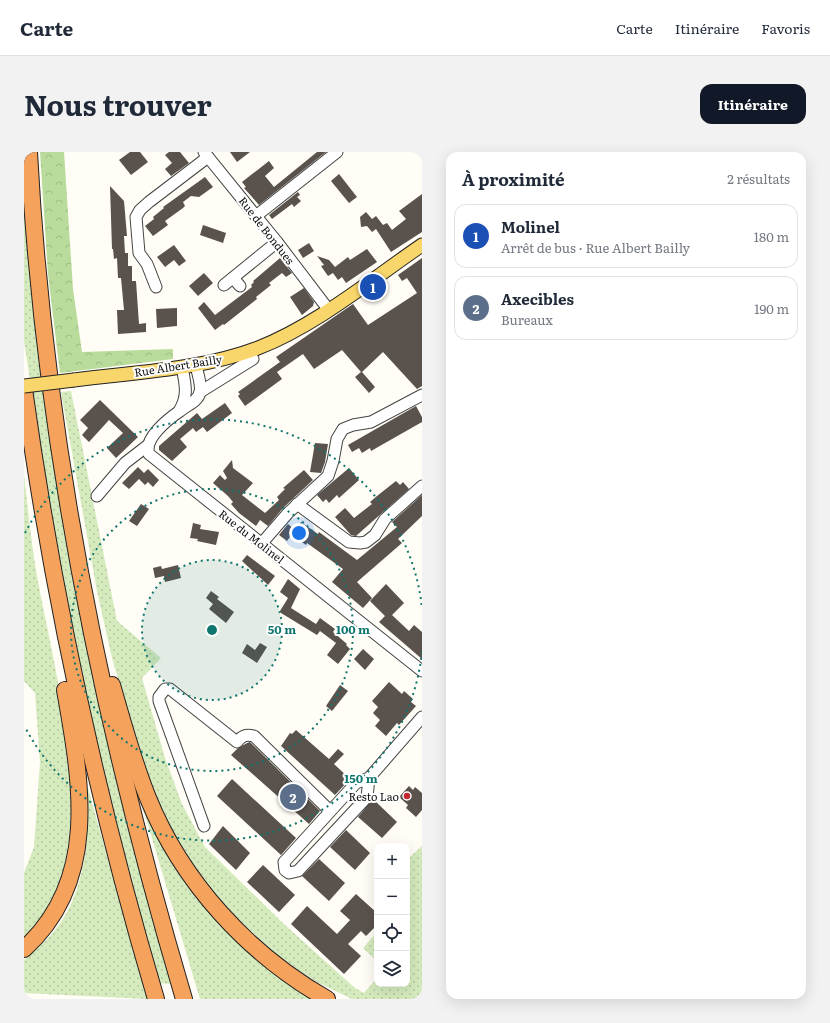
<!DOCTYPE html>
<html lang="fr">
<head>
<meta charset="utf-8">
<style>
  :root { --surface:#fff; --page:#f2f2f3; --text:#1f2937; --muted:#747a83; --line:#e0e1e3; --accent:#111827 }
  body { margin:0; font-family:Literata,serif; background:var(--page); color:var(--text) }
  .controls { position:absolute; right:12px; bottom:12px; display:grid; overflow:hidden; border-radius:8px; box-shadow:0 4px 16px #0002 }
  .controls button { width:36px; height:36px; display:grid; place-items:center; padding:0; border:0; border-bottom:1px solid var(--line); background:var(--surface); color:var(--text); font:20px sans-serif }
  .you { position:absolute; left:275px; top:381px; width:14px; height:14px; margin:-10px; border:3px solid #fff; border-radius:50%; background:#1a73e8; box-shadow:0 0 0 6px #1a73e833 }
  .badge { display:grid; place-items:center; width:26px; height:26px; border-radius:50%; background:var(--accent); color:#fff; font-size:13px; font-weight:700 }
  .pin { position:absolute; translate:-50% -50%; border:2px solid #fff; box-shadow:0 1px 4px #0006 }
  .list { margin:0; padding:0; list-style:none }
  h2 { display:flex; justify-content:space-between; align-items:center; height:52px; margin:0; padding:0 16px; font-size:17px }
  h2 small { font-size:13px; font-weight:400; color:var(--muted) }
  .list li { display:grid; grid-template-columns:26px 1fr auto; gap:12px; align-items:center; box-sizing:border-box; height:64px; margin:0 8px 8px; padding:0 8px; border:1px solid var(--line); border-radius:12px }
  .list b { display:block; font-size:15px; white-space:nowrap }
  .list p { margin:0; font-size:13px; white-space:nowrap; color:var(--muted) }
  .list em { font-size:13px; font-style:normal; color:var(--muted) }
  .icon { flex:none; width:22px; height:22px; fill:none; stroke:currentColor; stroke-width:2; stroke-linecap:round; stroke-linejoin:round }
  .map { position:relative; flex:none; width:398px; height:847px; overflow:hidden; border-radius:12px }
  header { display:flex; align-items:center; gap:24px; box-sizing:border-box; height:56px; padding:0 20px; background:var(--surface); border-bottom:1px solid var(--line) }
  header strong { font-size:19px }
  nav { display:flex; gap:22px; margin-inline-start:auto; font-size:14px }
  .intro { display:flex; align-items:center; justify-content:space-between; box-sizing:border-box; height:96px; padding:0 24px }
  h1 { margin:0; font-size:28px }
  .button { padding:10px 18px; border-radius:12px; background:var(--accent); color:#fff; font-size:14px; font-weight:700 }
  main { display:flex; gap:24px; padding:0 24px }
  aside { flex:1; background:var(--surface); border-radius:12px; box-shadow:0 4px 16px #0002 }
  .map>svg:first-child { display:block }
</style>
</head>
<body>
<header>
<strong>Carte</strong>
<nav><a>Carte</a><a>Itinéraire</a><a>Favoris</a></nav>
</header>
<div class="intro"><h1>Nous trouver</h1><a class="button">Itinéraire</a></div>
<main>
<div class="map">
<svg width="398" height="847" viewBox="0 0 398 847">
  <defs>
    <pattern id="grass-dots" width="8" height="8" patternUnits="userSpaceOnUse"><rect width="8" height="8" fill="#d5ebbd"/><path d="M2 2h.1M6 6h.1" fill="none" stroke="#b6c8a1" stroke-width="1.8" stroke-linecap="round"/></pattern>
    <pattern id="forest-crowns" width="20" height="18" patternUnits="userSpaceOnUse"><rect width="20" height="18" fill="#b9dc9c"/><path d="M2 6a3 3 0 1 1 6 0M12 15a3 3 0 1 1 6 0" fill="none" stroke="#9ebc85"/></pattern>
  </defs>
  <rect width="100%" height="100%" fill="#fffdf5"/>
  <g fill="url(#grass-dots)">
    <path d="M 0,18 C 10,130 18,242 36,353 C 63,516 103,674 147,832 L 134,831 L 64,560 L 38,435 L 0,189 Z"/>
    <path d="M 47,239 L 93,469 L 137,506 L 118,526 L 141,606 L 158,652 L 181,695 L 262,774 L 331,836 L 340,841 L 353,826 L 353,832 L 383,832 L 383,708 L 398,694 L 398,847 L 328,847 L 289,828 L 254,804 L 209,762 L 175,722 L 145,672 L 123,624 L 88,506 L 73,439 L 37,240 Z"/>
    <path d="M 0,322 C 3,350 6,378 10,406 C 26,511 90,703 0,787 L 0,721 L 10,695 L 16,610 L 11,541 L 0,529 Z"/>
    <path d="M 61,636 L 64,636 L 123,847 L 0,841 L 0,808 C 9,800 19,792 27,783 C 62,744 66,686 61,636 Z"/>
    <path d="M 113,636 L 239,812 L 264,832 L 291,847 L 176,847 Z"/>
    <path d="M 353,780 L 353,809 L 339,796 Z"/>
  </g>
  <path fill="url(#forest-crowns)" d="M 16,0 L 40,0 L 49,137 L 58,200 L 149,197 L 149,207 L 36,221 L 24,122 Z"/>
  <g fill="#5a524d">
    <path d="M 106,0 L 116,0 L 124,10 L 107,23 L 95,8 Z"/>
    <path d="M 145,0 L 156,0 L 165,11 L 147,24 L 141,17 L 148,11 L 141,3 Z"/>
    <path d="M 206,0 L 226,0 L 213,10 Z"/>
    <path d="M 293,0 L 302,0 L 235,53 L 220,36 L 222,35 L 218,30 L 245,9 L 250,16 L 241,24 L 250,35 Z"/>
    <path d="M 315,22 L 333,45 L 325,51 L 307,29 Z"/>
    <path d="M 181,25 L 189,35 L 175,45 L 167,44 L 159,50 L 161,54 L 159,56 L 141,69 L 144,73 L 129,84 L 121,74 L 130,67 L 129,65 L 140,56 L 139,55 Z"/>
    <path d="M 86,34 L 100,49 L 103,84 L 100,84 L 101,101 L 104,101 L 104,114 L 108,114 L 108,129 L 112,129 L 115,172 L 122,171 L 122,180 L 94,182 L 93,158 L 100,158 L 97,126 L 94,126 L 93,106 L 90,107 L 89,97 L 88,97 Z"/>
    <path d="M 274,40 L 276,43 L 273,45 L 277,49 L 270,55 L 268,52 L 248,67 L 245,63 Z"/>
    <path d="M 398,42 L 398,80 L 367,100 L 352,77 L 348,80 L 343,74 L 337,75 L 336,65 L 342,60 L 348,67 L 352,64 L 359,73 L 363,71 L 368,78 L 382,67 L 375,59 Z"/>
    <path d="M 179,73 L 202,81 L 199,91 L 176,83 Z"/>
    <path d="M 285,91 L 290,99 L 279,106 L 274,98 Z"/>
    <path d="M 150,93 L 162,109 L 155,114 L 150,108 L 141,115 L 133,105 Z"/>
    <path d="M 343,97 L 353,110 L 322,131 L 318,125 L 314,128 L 309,121 L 304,124 L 297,114 L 300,113 L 293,104 L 305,108 L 311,115 L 324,105 L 326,108 Z"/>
    <path d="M 256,106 L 268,121 L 262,125 L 258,121 L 245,131 L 247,133 L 232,145 L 233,147 L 200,173 L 199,172 L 191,178 L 174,156 L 180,150 L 191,163 L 228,135 L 227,133 L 230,130 L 229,129 Z"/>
    <path d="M 398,106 L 398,234 L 393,237 L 359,200 L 338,220 L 351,235 L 345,241 L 331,225 L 337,220 L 318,198 L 290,217 L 279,202 L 253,220 L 258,227 L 221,254 L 214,244 L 216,242 L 214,240 L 256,210 L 252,205 L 329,152 L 344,173 L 393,141 L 383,126 L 378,129 L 374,123 Z"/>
    <path d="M 180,121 L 189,131 L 174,144 L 165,134 Z"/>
    <path d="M 280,136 L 290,150 L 289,154 L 278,163 L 266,145 Z"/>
    <path d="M 153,156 L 153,174 L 133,176 L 132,157 Z"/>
    <path d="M 76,248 L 114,285 L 92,306 L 83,296 L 99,281 L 85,268 L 65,290 L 58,283 L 64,276 L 56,268 Z"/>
    <path d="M 201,251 L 208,261 L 183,280 L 179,275 L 172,280 L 169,276 L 156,287 L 163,295 L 148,309 L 135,298 L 135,294 L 173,261 L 178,267 Z"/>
    <path d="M 392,254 L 398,265 L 398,270 L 347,299 L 346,296 L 338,301 L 335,296 L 328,300 L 324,293 Z"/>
    <path d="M 291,291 L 304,292 L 301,310 L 297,321 L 286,320 Z"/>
    <path d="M 208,308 L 209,316 L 229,331 L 218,343 L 241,361 L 255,348 L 253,345 L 261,337 L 259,336 L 280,318 L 289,328 L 259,356 L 244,374 L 236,368 L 232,374 L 215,361 L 207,352 L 209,350 L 204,344 L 189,331 L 196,323 L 201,328 L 203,326 L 199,319 Z"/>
    <path d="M 114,315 L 120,321 L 124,317 L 135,328 L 129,335 L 124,330 L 121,333 L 115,327 L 105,337 L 98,331 Z"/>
    <path d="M 325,316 L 335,328 L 315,346 L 313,343 L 305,351 L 302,347 L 299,350 L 293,343 Z"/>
    <path d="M 372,329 L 376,333 L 379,330 L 385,337 L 332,384 L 327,383 L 311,365 L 321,356 L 330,366 L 348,352 L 346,350 L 353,344 Z"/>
    <path d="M 398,343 L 398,364 L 374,387 L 378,391 L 333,430 L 348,446 L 339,456 L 308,430 L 319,417 L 283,391 L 282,393 L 268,383 L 269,381 L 263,389 L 255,383 L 264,372 L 271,378 L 277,370 L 294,382 L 295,380 L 333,408 L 373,375 L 368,370 Z"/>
    <path d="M 117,352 L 125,357 L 113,374 L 105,369 Z"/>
    <path d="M 169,371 L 177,373 L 176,377 L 195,380 L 192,393 L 173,389 L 174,387 L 166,386 Z"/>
    <path d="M 223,403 L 251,424 L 244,433 L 218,409 Z"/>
    <path d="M 154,413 L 157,426 L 141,430 L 140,424 L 131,426 L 129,416 L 137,414 L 138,417 Z"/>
    <path d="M 264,427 L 276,437 L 267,456 L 292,472 L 296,466 L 311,477 L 309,480 L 323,492 L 322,493 L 326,497 L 314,512 L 303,503 L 312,491 L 296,479 L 293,483 L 257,461 L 256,459 L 264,446 L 256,440 Z"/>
    <path d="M 362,432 L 380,451 L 368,463 L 385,479 L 390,473 L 398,480 L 398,507 L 355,470 L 361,464 L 346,449 Z"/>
    <path d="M 187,439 L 195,445 L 193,447 L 210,460 L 202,471 L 185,457 L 189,452 L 182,446 Z"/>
    <path d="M 236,491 L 243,495 L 233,511 L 218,501 L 223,492 L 231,498 Z"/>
    <path d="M 339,497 L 350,507 L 341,518 L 330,507 Z"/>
    <path d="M 365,530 L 378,542 L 380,539 L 389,547 L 387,550 L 392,554 L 375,573 L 373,571 L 362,584 L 351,574 L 356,568 L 349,561 L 354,555 L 348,549 Z"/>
    <path d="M 316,533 L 324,539 L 308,559 L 302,554 Z"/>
    <path d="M 272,578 L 305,607 L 314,597 L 320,602 L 310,612 L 326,627 L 311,643 L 257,594 L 266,581 L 268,582 Z"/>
    <path d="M 226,590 L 296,659 L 285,672 L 207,603 L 213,597 L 223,591 Z"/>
    <path d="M 208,627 L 272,686 L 257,703 L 193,644 Z"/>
    <path d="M 385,634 L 389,638 L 391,635 L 398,641 L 398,658 L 392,665 L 382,656 L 384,653 L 375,645 Z"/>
    <path d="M 349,647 L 373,670 L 358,686 L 334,665 Z"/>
    <path d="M 199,674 L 226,701 L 212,718 L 185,692 Z"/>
    <path d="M 322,678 L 346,701 L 331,718 L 306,695 Z"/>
    <path d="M 295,707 L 321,731 L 305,749 L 278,724 Z"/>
    <path d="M 239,713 L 271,743 L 255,760 L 223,730 Z"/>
    <path d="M 332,742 L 353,761 L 353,773 L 342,784 L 337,779 L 324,792 L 337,804 L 320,822 L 267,772 L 283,754 L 313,782 L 326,768 L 316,759 Z"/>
  </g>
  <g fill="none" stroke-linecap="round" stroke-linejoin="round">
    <g stroke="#444" stroke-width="13">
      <g id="minor">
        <path d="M 180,0 L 253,90 L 304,157"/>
        <path d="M 232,64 L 313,0"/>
        <path d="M 209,126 L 216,134"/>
        <path d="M 200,133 L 253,90"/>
        <path d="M 132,135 L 123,112 L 115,101 L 112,65 L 116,58 L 125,50 L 184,5"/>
        <path d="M 172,212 C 173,221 178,232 176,240 C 174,250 163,253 156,259 C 144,267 119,287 125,302 L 398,519"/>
        <path d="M 176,240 L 229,207"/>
        <path d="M 155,259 C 165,244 161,231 158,215"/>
        <path d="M 73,344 L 101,311 L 123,294"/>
        <path d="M 273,352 L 325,390 L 336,391 L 342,390 L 351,383 L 361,367 L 398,334"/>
        <path d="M 238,391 L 264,361 L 304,324 L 309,309 L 313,287 L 319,277 L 329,273 L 347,270 L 398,243"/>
        <path d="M 345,626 L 343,645 L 274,719 L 265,721 L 261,718 L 260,710 L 263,707 L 332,631 L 345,626 L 398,565"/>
        <path d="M 180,674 L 135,549 L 135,545 L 141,537 L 146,537 L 213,590 C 218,584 221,582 230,584 L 306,659"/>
      </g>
    </g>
    <g stroke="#222" stroke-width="15">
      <path id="major" d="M 50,228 C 111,220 176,218 234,196 C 291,174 347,128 398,93"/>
    </g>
    <g stroke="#222" stroke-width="18">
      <g id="highway">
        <path d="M 5,0 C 20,288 78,571 160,847"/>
        <path d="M 0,237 C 29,446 72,645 132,847"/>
        <path d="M 88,533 C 99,571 109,609 124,646 C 158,730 224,802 303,847"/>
        <path d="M 0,797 C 76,728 57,629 41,538"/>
      </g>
    </g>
    <use href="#minor" stroke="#fff" stroke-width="11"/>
    <use href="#major" stroke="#f9d66b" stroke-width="13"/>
    <use href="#highway" stroke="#f5a25d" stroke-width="16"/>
    <g stroke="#222" stroke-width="15" stroke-linecap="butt">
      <path id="major-bridge" d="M 0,234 L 50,228"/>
    </g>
    <use href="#major-bridge" stroke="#f9d66b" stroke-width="13"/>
  </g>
  <circle cx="188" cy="478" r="70" fill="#0f766e" fill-opacity=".12"/>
  <g fill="none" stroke="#0f766e" stroke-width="2" stroke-dasharray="2 4">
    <circle cx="188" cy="478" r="70"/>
    <circle cx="188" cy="478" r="141"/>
    <path d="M398 500A211 211 0 0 1 1 575M1 381A211 211 0 0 1 398 456"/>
  </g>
  <circle fill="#c4262e" stroke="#fff" stroke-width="1.5" cx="383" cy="644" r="4"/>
  <g text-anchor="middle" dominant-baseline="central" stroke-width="4" stroke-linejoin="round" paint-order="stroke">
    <g font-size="11" fill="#111" stroke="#fff">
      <text transform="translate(243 78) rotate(52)">Rue de Bondues</text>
      <text transform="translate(154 213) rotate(-9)">Rue Albert Bailly</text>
      <text transform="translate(228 384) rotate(38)">Rue du Molinel</text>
    </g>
    <g font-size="11" fill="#111" stroke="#fff" text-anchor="end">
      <text x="375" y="644">Resto Lao</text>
    </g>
  </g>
  <circle cx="188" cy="478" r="6" fill="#0f766e" stroke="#fff" stroke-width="2"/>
  <g font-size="12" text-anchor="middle" font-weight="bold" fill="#0f766e" stroke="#fff" stroke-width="4" stroke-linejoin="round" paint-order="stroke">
    <text x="258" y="482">50 m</text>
    <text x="329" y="482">100 m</text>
    <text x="337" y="631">150 m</text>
  </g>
</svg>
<div class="controls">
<button>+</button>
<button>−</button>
<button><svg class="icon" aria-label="locate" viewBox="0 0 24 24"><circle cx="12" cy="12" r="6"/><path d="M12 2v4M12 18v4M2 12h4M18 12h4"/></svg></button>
<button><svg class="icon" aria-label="layers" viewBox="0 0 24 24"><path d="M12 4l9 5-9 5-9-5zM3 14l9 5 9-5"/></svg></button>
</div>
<div class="you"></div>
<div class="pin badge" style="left:349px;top:135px;background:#1a4fb4">1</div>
<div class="pin badge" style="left:269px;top:645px;background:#5c6f8a">2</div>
</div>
<aside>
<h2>À proximité<small>2 résultats</small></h2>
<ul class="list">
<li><span class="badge" style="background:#1a4fb4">1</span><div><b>Molinel</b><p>Arrêt de bus · Rue Albert Bailly</p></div><em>180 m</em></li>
<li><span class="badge" style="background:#5c6f8a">2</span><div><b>Axecibles</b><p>Bureaux</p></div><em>190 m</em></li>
</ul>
</aside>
</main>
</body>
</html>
